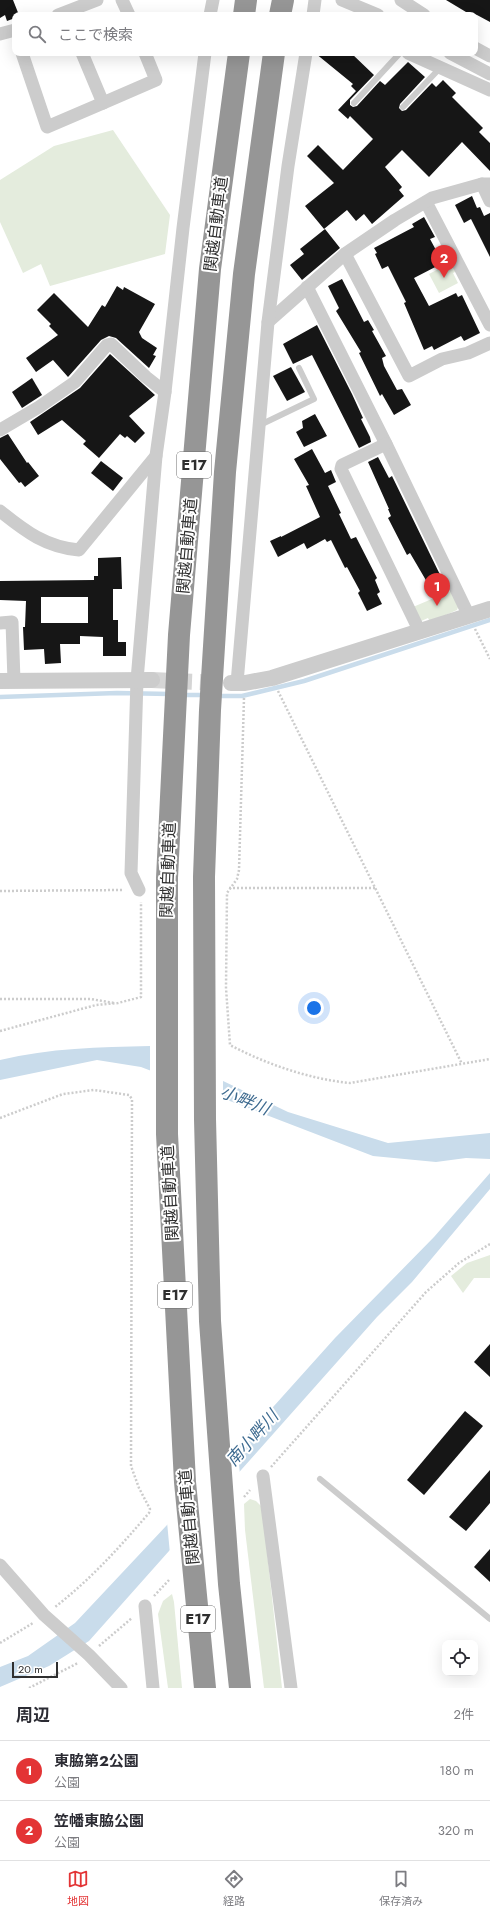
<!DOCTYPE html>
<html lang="ja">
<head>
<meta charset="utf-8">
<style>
  :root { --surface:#fff; --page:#f7f7f7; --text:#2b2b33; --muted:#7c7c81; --line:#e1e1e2; --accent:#e33435 }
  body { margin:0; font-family:Jost,"Noto Sans JP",sans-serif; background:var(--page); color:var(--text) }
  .controls { position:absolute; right:12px; bottom:12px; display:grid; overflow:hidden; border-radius:8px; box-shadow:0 4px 16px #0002 }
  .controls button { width:36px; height:36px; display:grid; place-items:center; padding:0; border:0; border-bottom:1px solid var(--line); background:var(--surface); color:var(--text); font:20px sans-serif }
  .scale { position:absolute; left:12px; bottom:10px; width:46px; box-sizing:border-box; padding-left:4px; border:2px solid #2f2f2f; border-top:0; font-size:11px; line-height:14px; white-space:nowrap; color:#2f2f2f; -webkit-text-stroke:3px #fff; paint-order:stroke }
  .you { position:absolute; left:314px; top:1008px; width:14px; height:14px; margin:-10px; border:3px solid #fff; border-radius:50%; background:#1a73e8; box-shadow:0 0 0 6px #1a73e833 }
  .badge { display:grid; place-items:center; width:26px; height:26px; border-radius:50%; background:var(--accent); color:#fff; font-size:13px; font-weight:700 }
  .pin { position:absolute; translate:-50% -33px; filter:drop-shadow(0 1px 2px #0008) }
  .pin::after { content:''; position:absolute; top:21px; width:14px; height:12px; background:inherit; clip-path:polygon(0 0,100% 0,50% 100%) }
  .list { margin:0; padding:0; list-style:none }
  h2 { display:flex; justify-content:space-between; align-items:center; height:52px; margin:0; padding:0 16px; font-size:17px }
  h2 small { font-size:13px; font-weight:400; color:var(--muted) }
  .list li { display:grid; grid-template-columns:26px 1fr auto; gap:12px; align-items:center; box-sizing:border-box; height:60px; padding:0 16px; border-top:1px solid var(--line) }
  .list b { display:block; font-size:15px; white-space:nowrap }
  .list p { margin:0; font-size:13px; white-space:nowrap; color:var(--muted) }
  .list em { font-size:13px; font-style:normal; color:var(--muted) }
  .icon { flex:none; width:22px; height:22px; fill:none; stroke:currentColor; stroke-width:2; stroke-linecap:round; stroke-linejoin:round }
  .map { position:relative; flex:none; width:490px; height:1688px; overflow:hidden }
  .search { position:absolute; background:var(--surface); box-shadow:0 4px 16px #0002; left:12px; right:12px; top:12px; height:44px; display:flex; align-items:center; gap:10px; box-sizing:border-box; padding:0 14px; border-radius:8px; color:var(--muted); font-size:15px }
  .sheet { height:172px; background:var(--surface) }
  nav { display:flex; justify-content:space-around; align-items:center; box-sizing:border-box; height:56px; border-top:1px solid var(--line); background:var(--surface); font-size:11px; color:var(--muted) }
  nav a { display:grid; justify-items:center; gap:2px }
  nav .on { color:var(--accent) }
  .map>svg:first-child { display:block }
</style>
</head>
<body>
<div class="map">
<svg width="490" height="1688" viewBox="0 0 490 1688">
  <rect width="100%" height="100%" fill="#fff"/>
  <g fill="#e4ecdd">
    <path d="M 113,130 L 170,215 L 165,254 L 50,286 L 41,264 L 23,273 L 0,222 L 0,180 L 54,146 Z"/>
    <path d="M 452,262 L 457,271 L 453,273 L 458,283 L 439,293 L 429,274 Z"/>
    <path d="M 453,590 L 459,605 L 457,610 L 430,622 L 428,618 L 419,622 L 413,607 Z"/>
    <path d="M 490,1255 L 490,1278 L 474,1278 L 463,1293 L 451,1276 L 467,1263 Z"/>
    <path d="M 250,1499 L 256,1501 L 262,1507 L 282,1688 L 264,1688 L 245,1530 L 244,1504 Z"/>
    <path d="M 172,1594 L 174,1602 L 182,1688 L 168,1688 L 158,1614 L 163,1601 Z"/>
  </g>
  <g fill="#c9dceb">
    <path d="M 150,1046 L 288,1112 L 388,1143 L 490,1133 L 490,1159 L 466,1158 L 436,1162 L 373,1156 L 141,1067 L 97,1060 L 0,1080 L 0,1060 C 50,1048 99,1047 150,1046 Z"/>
    <path d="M 490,1173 L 490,1189 L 412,1282 L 377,1317 L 89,1641 L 49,1666 L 0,1687 L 0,1667 L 28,1656 L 75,1623 L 167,1525 L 335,1338 L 434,1237 Z"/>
  </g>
  <g fill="#fff">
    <path d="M 150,1044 L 223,1079 L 223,1101 L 150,1072 Z"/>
    <path d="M 237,1443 L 240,1475 L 170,1554 L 167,1522 Z"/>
  </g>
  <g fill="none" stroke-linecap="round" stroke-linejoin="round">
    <g stroke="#c9dceb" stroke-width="4.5">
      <path d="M 182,695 L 206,695"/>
      <path d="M 218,696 L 242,696 L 304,681 L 490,620"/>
      <path d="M 0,697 L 117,693 L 170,694"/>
    </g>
  </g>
  <g fill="#161616" fill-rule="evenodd">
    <path d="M 0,0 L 13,0 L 19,15 L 15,15 L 15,18 L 7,21 L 5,15 L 0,18 Z"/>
    <path d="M 446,0 L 490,0 L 490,22 L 477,15 L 471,15 Z"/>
    <path d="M 315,53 L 351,53 L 374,75 L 350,100 L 350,105 L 353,107 L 357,106 L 380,81 L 385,85 L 408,62 L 425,77 L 400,104 L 399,108 L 402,111 L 406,110 L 432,83 L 436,87 L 443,80 L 456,93 L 452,97 L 483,128 L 479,132 L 490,143 L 490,171 L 462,142 L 429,177 L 402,150 L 385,167 L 402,187 L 399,190 L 404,196 L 372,224 L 364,214 L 356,221 L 347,210 L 324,229 L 305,206 L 334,183 L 307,156 L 318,145 L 343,170 L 373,139 L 350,116 L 348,119 L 338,110 L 356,91 L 351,86 L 353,84 Z"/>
    <path d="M 472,196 L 477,208 L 480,207 L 484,216 L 490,213 L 490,257 L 471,219 L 464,223 L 455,205 Z"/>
    <path d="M 424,217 L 435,237 L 430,239 L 443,263 L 414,278 L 429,306 L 456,293 L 458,297 L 462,295 L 480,333 L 464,341 L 461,336 L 434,350 L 432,346 L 424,350 L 404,303 L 406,302 L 388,266 L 382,269 L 375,254 L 377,253 L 374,248 L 414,227 L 412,224 Z"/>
    <path d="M 325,229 L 340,248 L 302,280 L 290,265 L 304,254 L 300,249 Z"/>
    <path d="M 342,279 L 364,322 L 368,320 L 374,330 L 372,331 L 386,356 L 382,358 L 384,366 L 397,390 L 402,389 L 411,405 L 394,415 L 382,394 L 380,396 L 359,353 L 361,352 L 336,311 L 339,308 L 328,286 Z"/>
    <path d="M 117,286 L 123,290 L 124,287 L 155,304 L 139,332 L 142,338 L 157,348 L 153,355 L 156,356 L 149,368 L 116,338 L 109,336 L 101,340 L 68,377 L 53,360 L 36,372 L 26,358 L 58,335 L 49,326 L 51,324 L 37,310 L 54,293 L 88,327 L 102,305 L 105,307 Z"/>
    <path d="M 317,325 L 352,394 L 363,418 L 361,419 L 370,437 L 371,442 L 359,448 L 312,355 L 293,364 L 283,344 Z"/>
    <path d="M 110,354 L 155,395 L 129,416 L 145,433 L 135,443 L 127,436 L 125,438 L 120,434 L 99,458 L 83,444 L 86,441 L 62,420 L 38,435 L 30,422 L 80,388 Z"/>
    <path d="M 291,367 L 305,392 L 287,401 L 273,376 Z"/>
    <path d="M 32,378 L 42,395 L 22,408 L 12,392 Z"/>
    <path d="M 315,414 L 327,436 L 304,447 L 296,432 L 303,428 L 302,421 Z"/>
    <path d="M 8,434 L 27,463 L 28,462 L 39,476 L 25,487 L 21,482 L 19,483 L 0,459 L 0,438 Z"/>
    <path d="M 312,449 L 325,473 L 331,470 L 336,482 L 328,486 L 341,513 L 339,514 L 351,539 L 356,537 L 377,578 L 375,580 L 380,592 L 377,594 L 382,604 L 367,611 L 358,593 L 360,591 L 347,567 L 345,568 L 331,540 L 327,542 L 325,539 L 307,549 L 304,543 L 278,557 L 270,541 L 281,536 L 281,537 L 320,517 L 306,486 L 309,485 L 294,459 Z"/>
    <path d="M 378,457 L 389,478 L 392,476 L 446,587 L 434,594 L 410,553 L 407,555 L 388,518 L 391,516 L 388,509 L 389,509 L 368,462 Z"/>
    <path d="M 101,461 L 123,478 L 113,491 L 91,473 Z"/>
    <path d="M 121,557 L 122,589 L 113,589 L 113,620 L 118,620 L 118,642 L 126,642 L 126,656 L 103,656 L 103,637 L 80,636 L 80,644 L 60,644 L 61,663 L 45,664 L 44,649 L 24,650 L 23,627 L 25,627 L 26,601 L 0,600 L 0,581 L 94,580 L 94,576 L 98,576 L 98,558 ZM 41,597 L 88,597 L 88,623 L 41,623 Z"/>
    <path d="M 490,1344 L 490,1377 L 474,1362 Z"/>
    <path d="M 465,1411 L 483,1426 L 424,1495 L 407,1480 Z"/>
    <path d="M 490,1470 L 490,1503 L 466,1531 L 449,1517 Z"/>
    <path d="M 490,1549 L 490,1582 L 474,1567 Z"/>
  </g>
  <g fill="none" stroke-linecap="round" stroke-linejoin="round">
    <path stroke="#d5d5d5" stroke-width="16" stroke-dasharray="16 8" stroke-linecap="butt" d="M 152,680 L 222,683"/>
    <g stroke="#ccc" stroke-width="2.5" stroke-dasharray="2 2" stroke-linecap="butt">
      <path d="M 475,629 L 490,659"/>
      <path d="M 278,691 L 462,1064"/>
      <path d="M 244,698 L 239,870 L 237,879 L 227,893 L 226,988 L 230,1045 C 266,1064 309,1079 350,1083 L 490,1059"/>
      <path d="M 229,888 L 376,888"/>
      <path d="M 0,891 L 123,890"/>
      <path d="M 0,999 L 91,999 L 114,1003"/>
      <path d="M 0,1031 L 96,1005 L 118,1003 L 141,997 L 141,902"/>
      <path d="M 0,1118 L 63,1094 L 94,1090 L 129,1095 L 132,1099 L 131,1466 L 139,1488 L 150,1509 L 149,1513 C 119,1548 91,1579 55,1607"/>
      <path d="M 271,1467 L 426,1292 L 459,1263 L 490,1244"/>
      <path d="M 244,1497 L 250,1490"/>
      <path d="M 154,1596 L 169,1580"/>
      <path d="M 0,1643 L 33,1623"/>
      <path d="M 99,1646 L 132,1618"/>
      <path d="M 29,1688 L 78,1663"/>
    </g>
    <g stroke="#ccc" stroke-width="6">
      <path d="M 354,103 L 400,53"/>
      <path d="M 403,107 L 441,67"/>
      <path d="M 260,425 L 314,399 L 299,368"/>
      <path d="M 320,1479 L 490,1619"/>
    </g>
    <g stroke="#ccc" stroke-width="13">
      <path d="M 122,0 L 129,15"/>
      <path d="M 342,0 L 378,15"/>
      <path d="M 401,0 L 424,15"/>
      <path d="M 58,15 L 97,0"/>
      <path d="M 210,15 L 213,0"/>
      <path d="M 313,15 L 315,0"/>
      <path d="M 0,34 L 15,30"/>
      <path d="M 475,48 L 490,56"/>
      <path d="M 22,53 L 47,127 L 103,103"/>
      <path d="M 82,53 L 103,103 L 156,80 L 145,53"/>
      <path d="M 408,53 L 490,90"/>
      <path d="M 450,53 L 490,74"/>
      <path d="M 482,184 L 490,201"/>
      <path d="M 426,202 L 490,325"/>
      <path d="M 345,254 L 409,376 L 442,359 L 468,353 L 490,343"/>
      <path d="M 307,287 L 386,444 L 469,616"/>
      <path d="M 268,322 L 345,254 L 395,220 L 432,198 L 482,184 L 490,184"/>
      <path d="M 0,430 L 39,407 L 75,382 L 107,345 L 111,344 L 146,377 L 165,392"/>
      <path d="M 386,444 L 342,465 L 341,469 L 420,632"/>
      <path d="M 0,511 C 26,532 46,547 79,550 L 156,456"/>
      <path d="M 0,623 L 12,622 L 14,681"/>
      <path d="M 237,683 L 268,322 L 288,166 L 306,53"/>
      <path d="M 139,890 L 131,873 L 137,680 L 156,456 L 165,392 L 183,228 L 205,53"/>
      <path d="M 263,1476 L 291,1688"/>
      <path d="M 0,1565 L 44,1615 L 89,1655 L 121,1688"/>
      <path d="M 145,1606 L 153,1688"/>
    </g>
    <g stroke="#ccc" stroke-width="16">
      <path d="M 0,681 L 152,680"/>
      <path d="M 231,683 L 245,683 L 272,678 L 490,609"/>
    </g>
    <g stroke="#969696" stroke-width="22">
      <path d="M 244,15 L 246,0"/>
      <path d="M 280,15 L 283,0"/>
      <path d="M 205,1688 L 185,1482 L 167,1134 L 167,878 L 179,635 L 210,269 L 239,53"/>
      <path d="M 240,1688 L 229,1584 L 210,1321 L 205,1119 L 204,877 L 210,710 L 225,472 L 244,274 L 274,53"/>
    </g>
  </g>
  <g text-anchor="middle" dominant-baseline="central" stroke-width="4" stroke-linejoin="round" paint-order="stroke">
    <g fill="#fff" stroke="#6d6d6d" stroke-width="1">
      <rect x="177" y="452" width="34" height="26" rx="3"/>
      <rect x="158" y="1282" width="34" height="26" rx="3"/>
      <rect x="181" y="1606" width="34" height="26" rx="3"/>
    </g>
    <g font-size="15" font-weight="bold" fill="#2f2f2f">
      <text x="194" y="465">E17</text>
      <text x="175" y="1295">E17</text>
      <text x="198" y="1619">E17</text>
    </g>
    <g font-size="16" fill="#2f2f2f" stroke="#fff">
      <text transform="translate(216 224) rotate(-83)">関越自動車道</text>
      <text transform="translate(187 546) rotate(-85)">関越自動車道</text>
      <text transform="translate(168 870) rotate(-88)">関越自動車道</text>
      <text transform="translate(170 1193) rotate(-93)">関越自動車道</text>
      <text transform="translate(189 1517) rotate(-95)">関越自動車道</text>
    </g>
    <g font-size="17" font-style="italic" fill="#3e6b90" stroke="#fff">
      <text transform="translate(245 1100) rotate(22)">小畔川</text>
      <text transform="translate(252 1438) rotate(-48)">南小畔川</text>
    </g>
  </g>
</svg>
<div class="controls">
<button><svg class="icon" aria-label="locate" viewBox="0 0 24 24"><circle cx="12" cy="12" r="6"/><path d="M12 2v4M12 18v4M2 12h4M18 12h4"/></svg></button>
</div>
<div class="scale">20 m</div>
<div class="you"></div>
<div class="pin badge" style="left:437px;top:606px">1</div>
<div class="pin badge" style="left:444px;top:278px">2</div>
<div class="search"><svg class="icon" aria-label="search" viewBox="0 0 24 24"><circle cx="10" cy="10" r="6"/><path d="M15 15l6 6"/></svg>ここで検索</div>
</div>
<section class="sheet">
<h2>周辺<small>2件</small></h2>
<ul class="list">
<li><span class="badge">1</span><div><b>東脇第2公園</b><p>公園</p></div><em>180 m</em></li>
<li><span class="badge">2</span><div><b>笠幡東脇公園</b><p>公園</p></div><em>320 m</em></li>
</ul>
</section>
<nav>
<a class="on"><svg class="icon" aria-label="map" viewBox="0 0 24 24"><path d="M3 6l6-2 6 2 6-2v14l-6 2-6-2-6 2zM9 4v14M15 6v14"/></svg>地図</a>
<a><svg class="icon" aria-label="directions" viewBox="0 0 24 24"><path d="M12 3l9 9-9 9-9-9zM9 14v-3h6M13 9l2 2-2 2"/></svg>経路</a>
<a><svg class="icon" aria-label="saved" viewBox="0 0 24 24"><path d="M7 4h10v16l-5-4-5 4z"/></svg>保存済み</a>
</nav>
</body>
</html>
